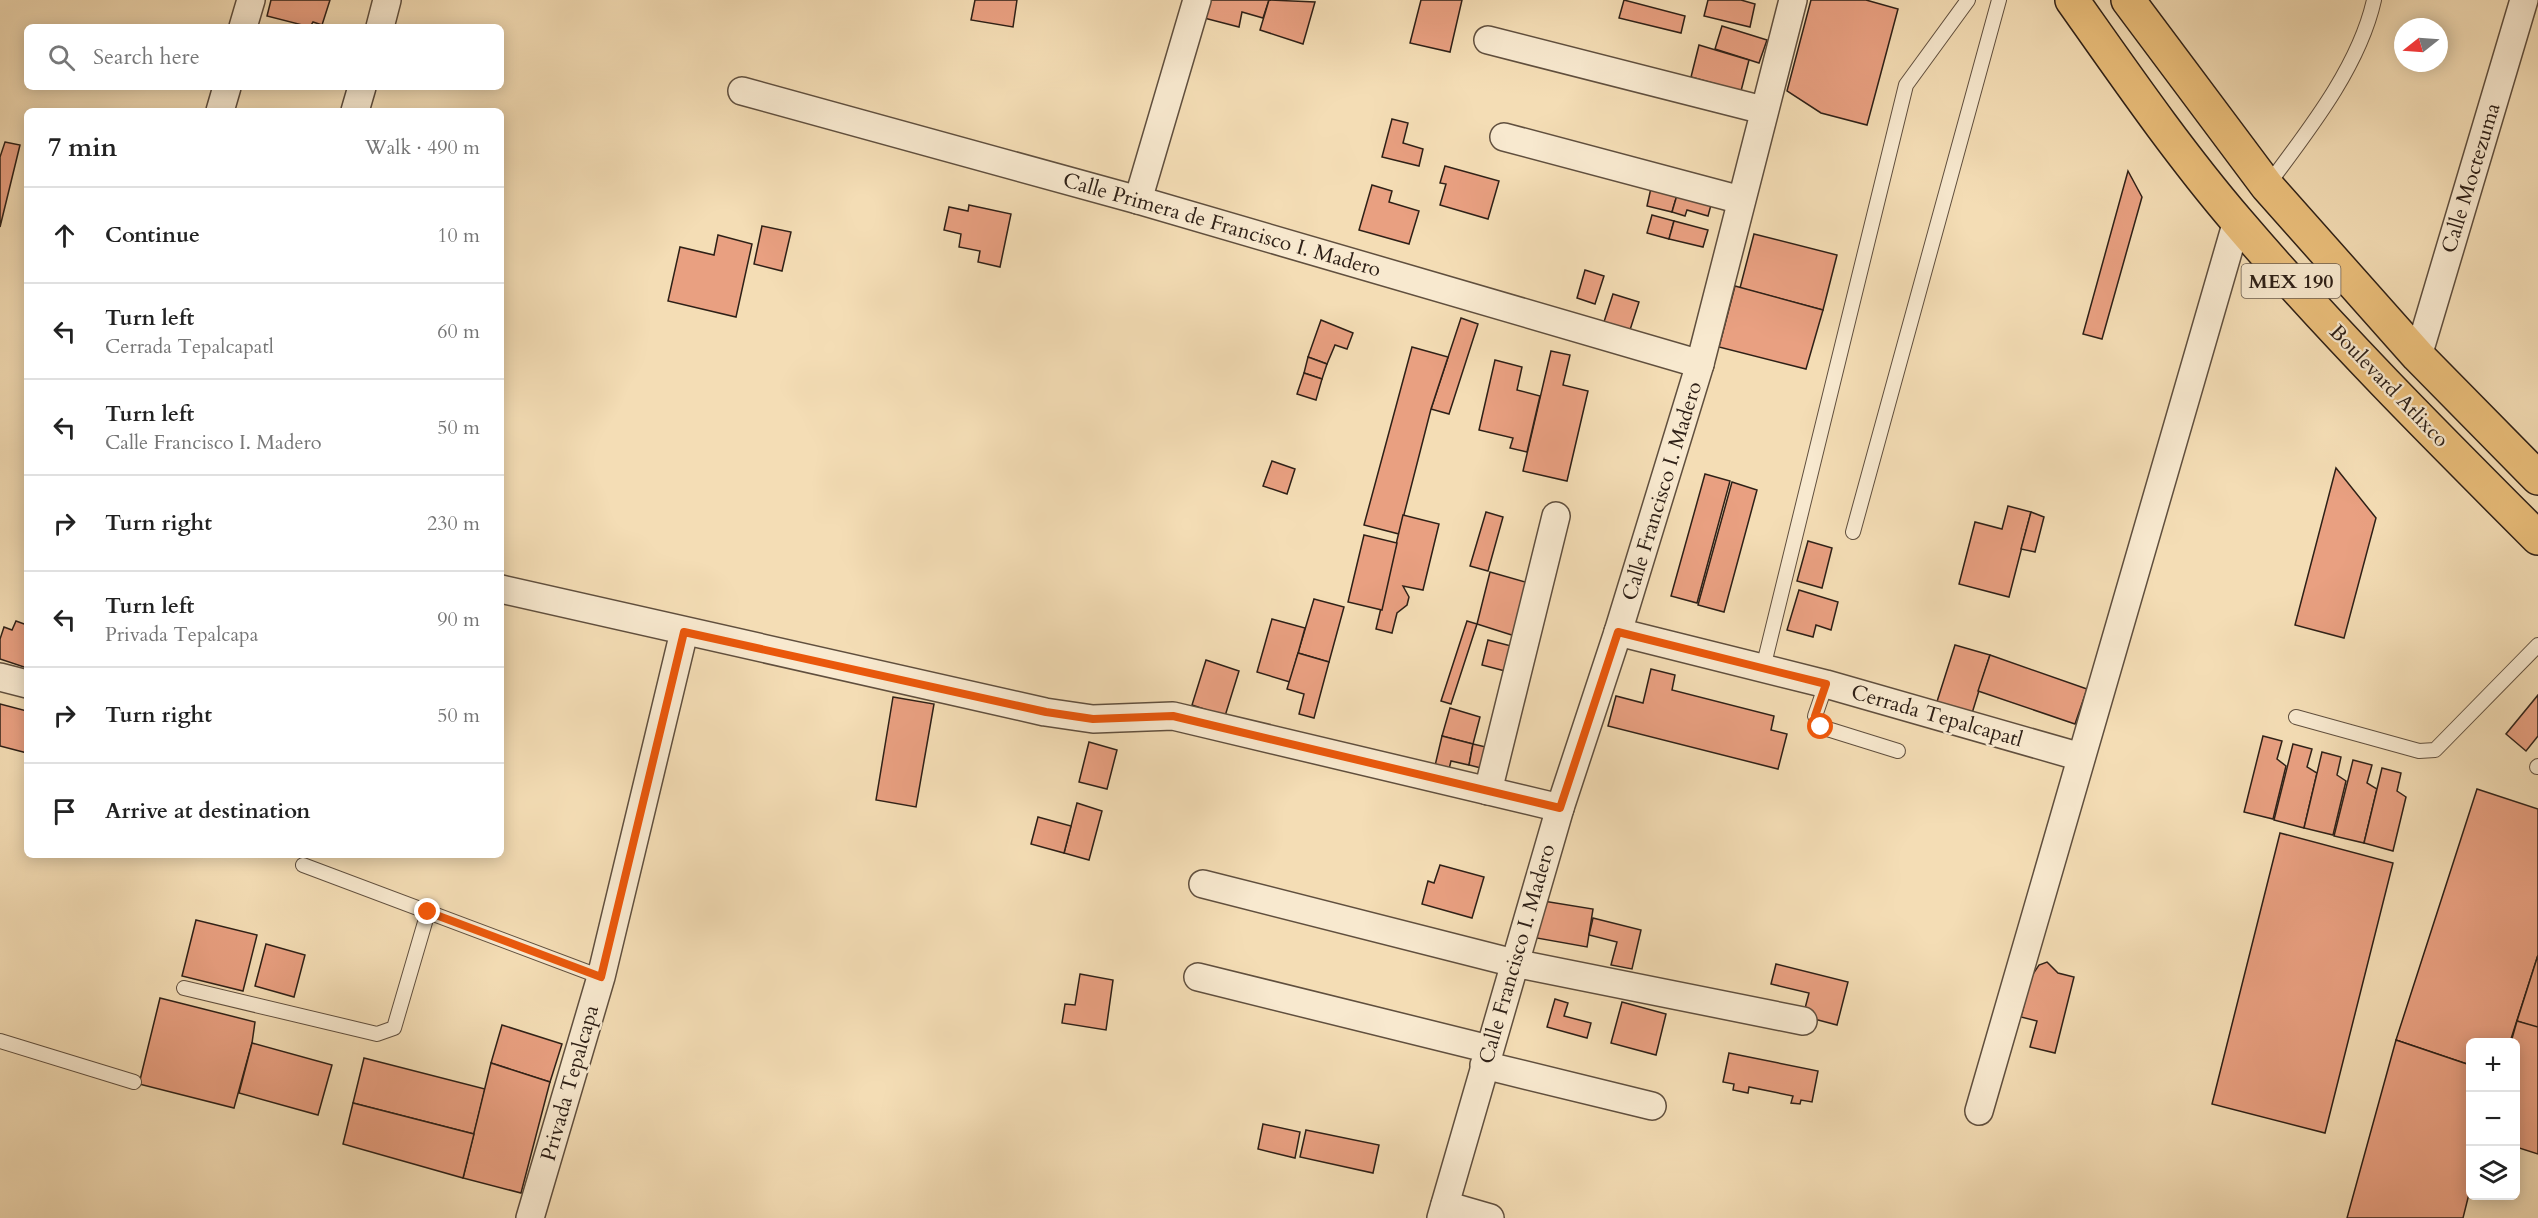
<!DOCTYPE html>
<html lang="en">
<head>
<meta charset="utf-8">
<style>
  :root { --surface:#fff; --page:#f6f6f6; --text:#222; --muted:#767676; --line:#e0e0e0 }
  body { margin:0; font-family:Cardo,serif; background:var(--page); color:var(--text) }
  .controls { position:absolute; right:18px; bottom:18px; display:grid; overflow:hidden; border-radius:9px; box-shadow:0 3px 15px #0003 }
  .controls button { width:54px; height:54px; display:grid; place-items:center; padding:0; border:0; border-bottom:2px solid var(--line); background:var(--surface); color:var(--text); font:30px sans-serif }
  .compass { position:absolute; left:2394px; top:18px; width:54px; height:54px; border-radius:50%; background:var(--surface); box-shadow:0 3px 15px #0003; rotate:253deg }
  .stop { position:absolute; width:18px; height:18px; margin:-14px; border:4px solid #ea580c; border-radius:50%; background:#fff }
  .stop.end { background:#ea580c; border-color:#fff; box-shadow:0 2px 6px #0008 }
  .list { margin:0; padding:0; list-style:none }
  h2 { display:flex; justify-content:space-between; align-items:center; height:78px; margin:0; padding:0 24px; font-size:26px }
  h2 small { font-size:20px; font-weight:400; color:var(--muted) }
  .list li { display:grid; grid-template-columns:39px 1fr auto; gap:18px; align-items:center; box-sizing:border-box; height:96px; padding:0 24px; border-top:2px solid var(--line) }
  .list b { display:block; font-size:22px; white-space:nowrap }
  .list p { margin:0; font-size:20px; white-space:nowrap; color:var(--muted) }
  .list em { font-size:20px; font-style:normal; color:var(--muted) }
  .icon { flex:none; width:33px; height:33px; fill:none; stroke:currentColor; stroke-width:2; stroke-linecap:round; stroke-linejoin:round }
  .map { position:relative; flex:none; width:2538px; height:1218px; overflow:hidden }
  .search { position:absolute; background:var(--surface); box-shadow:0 3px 15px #0003; left:24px; top:24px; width:480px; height:66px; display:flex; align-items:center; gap:15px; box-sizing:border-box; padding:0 21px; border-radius:9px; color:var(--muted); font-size:22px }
  .panel { position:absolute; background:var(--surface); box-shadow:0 3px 15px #0003; left:24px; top:108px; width:480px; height:750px; border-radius:9px }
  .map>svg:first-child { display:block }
</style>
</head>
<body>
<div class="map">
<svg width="2538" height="1218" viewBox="0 0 2538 1218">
  <rect width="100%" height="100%" fill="#f4ddb5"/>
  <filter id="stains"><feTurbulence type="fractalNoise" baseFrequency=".00333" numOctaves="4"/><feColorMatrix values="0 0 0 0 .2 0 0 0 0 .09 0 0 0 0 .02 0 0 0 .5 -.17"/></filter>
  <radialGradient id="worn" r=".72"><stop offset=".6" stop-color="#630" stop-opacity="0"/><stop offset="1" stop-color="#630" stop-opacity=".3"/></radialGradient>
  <g fill="#e9a081" stroke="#2e2017" stroke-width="1.5">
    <path d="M 271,0 L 330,0 L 322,25 L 313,22 L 310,27 L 267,16 Z"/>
    <path d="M 975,0 L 1017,0 L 1013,27 L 971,20 Z"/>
    <path d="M 1208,0 L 1269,0 L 1263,18 L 1242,12 L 1239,27 L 1204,18 Z"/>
    <path d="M 1269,0 L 1315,2 L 1303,44 L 1260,30 Z"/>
    <path d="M 1421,0 L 1462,0 L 1450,52 L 1410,43 Z"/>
    <path d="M 1624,0 L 1685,16 L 1681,33 L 1619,18 Z"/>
    <path d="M 1708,0 L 1741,0 L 1755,4 L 1750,27 L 1704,16 Z"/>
    <path d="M 1811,0 L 1866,0 L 1898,9 L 1867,125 L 1821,113 L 1787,91 Z"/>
    <path d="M 1722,26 L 1767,40 L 1759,63 L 1715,49 Z"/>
    <path d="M 1699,45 L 1749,60 L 1741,91 L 1691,77 Z"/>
    <path d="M 1392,119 L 1408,123 L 1403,143 L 1423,149 L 1419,166 L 1382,157 Z"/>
    <path d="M 5,142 L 20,145 L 0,227 L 0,157 Z"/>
    <path d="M 1445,166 L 1499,181 L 1488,219 L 1440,205 L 1446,184 L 1440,183 Z"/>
    <path d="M 2128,171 L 2142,197 L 2102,339 L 2083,334 Z"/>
    <path d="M 1372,185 L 1392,191 L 1389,202 L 1419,211 L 1409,244 L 1359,230 Z"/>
    <path d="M 1651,188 L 1677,195 L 1672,212 L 1647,206 Z"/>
    <path d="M 1677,195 L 1711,205 L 1708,216 L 1687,210 L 1685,216 L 1672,212 Z"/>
    <path d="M 969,205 L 1011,214 L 1000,267 L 978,262 L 980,251 L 959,247 L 961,234 L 944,230 L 949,207 L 968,211 Z"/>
    <path d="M 1652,215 L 1674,221 L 1669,239 L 1647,233 Z"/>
    <path d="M 1674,221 L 1708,230 L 1703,247 L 1669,239 Z"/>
    <path d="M 762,226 L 791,232 L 782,271 L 754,264 Z"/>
    <path d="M 1754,234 L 1837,255 L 1823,310 L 1740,288 Z"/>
    <path d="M 718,235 L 752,244 L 736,317 L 668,301 L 680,247 L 714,255 Z"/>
    <path d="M 1585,270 L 1604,276 L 1595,304 L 1577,298 Z"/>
    <path d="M 1735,286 L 1823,310 L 1806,369 L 1719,347 Z"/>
    <path d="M 1613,294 L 1639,302 L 1629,333 L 1603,325 Z"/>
    <path d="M 1461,318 L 1478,324 L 1449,414 L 1431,409 Z"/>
    <path d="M 1321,320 L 1353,333 L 1347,349 L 1335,345 L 1327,364 L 1308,357 Z"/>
    <path d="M 1412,347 L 1448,357 L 1431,409 L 1399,534 L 1364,525 Z"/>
    <path d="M 1551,351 L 1570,355 L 1563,385 L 1588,391 L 1567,481 L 1523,471 Z"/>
    <path d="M 1308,357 L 1327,364 L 1322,379 L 1304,373 Z"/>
    <path d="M 1495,360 L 1522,367 L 1517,390 L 1540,396 L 1527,452 L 1510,448 L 1513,438 L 1479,430 Z"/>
    <path d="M 1304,373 L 1322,379 L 1316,400 L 1297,394 Z"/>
    <path d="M 1272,461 L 1295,469 L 1287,494 L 1263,486 Z"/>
    <path d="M 2336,468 L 2376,518 L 2344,638 L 2295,625 Z"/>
    <path d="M 1705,474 L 1730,481 L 1697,603 L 1671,596 Z"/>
    <path d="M 1732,482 L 1757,490 L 1724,612 L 1698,605 Z"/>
    <path d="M 2008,506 L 2031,512 L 2009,597 L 1959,584 L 1975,522 L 2002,529 Z"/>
    <path d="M 1486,512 L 1503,517 L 1488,571 L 1470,566 Z"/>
    <path d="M 2031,512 L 2044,517 L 2035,552 L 2021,549 Z"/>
    <path d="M 1403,515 L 1439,524 L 1423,590 L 1403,586 L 1409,597 L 1407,605 L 1397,613 L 1392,633 L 1376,629 Z"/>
    <path d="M 1364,535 L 1397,543 L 1382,610 L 1348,602 Z"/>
    <path d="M 1808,541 L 1832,548 L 1822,588 L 1797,581 Z"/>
    <path d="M 1490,572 L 1532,584 L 1518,637 L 1477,624 Z"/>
    <path d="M 1799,590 L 1838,602 L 1831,630 L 1816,625 L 1813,637 L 1787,630 Z"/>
    <path d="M 1314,599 L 1344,607 L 1329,662 L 1298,653 Z"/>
    <path d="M 1272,619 L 1305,628 L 1290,682 L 1257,672 Z"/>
    <path d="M 16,621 L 27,625 L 27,668 L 0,659 L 0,639 L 4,627 L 12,630 Z"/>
    <path d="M 1467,621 L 1477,624 L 1451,704 L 1441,701 Z"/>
    <path d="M 1488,640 L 1515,647 L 1509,672 L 1482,665 Z"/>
    <path d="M 1955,645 L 1990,655 L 1969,723 L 1934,711 Z"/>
    <path d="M 1298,653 L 1329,662 L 1314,718 L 1299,714 L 1304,694 L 1287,689 Z"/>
    <path d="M 1990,655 L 2087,689 L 2075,724 L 1978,691 Z"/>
    <path d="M 1206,660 L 1239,671 L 1225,716 L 1192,705 Z"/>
    <path d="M 1651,669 L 1675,675 L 1672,690 L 1774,716 L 1771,730 L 1787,734 L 1778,769 L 1608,726 L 1616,696 L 1643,703 Z"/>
    <path d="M 2538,695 L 2538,736 L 2526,751 L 2506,734 Z"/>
    <path d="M 893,697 L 934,704 L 916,807 L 876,800 Z"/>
    <path d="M 0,704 L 27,711 L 27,753 L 0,746 Z"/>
    <path d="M 1450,708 L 1480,717 L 1473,744 L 1442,736 Z"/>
    <path d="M 1442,736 L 1473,744 L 1469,765 L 1451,761 L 1448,773 L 1434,770 Z"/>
    <path d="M 2263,736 L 2282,741 L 2277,759 L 2286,766 L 2273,819 L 2244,812 Z"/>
    <path d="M 1089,742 L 1117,750 L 1107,789 L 1079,782 Z"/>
    <path d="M 1473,744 L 1490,748 L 1485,769 L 1469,765 Z"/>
    <path d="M 2293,744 L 2312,749 L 2307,767 L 2317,773 L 2304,828 L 2274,820 Z"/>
    <path d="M 2322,752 L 2341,757 L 2337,775 L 2346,781 L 2333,835 L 2304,828 Z"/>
    <path d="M 2353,760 L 2372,765 L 2367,783 L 2377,789 L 2364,843 L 2334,836 Z"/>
    <path d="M 2382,768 L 2401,773 L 2397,791 L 2406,797 L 2393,851 L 2364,843 Z"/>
    <path d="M 2477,789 L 2538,809 L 2538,955 L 2510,1042 L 2470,1042 L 2470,1065 L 2396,1040 Z"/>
    <path d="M 1077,803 L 1102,811 L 1089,860 L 1064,853 Z"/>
    <path d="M 1038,817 L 1071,826 L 1064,853 L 1031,844 Z"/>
    <path d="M 2280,833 L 2393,863 L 2325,1133 L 2212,1104 Z"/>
    <path d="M 1440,865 L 1484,877 L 1472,918 L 1422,904 L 1428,881 L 1434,883 Z"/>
    <path d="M 1537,900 L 1593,909 L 1587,947 L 1531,937 Z"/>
    <path d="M 1593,918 L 1641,930 L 1632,969 L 1611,965 L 1617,942 L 1589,935 Z"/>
    <path d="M 196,920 L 257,935 L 243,991 L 182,976 Z"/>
    <path d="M 266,944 L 305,955 L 294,997 L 255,986 Z"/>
    <path d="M 2538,955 L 2538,1028 L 2517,1021 Z"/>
    <path d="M 2047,962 L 2058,973 L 2074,977 L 2055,1053 L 2030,1047 L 2037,1021 L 2021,1017 L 2031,977 L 2039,965 Z"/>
    <path d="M 1776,964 L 1848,982 L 1837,1025 L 1803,1016 L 1809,993 L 1771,984 Z"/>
    <path d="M 1080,974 L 1113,980 L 1106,1030 L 1062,1023 L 1065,1004 L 1075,1005 Z"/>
    <path d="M 160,998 L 255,1022 L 252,1043 L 234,1108 L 139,1084 Z"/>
    <path d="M 1555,999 L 1568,1003 L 1564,1016 L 1591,1023 L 1587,1038 L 1547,1027 Z"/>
    <path d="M 1622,1002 L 1666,1014 L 1656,1055 L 1611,1043 Z"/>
    <path d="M 2517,1021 L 2538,1027 L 2538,1154 L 2516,1147 L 2516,1042 L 2511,1042 Z"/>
    <path d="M 502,1025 L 562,1044 L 550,1082 L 491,1063 Z"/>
    <path d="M 2396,1040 L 2470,1065 L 2470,1190 L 2463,1218 L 2347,1218 Z"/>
    <path d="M 252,1043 L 332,1065 L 318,1115 L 239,1093 Z"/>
    <path d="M 1729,1053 L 1818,1071 L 1812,1102 L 1801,1100 L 1800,1104 L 1791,1103 L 1793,1096 L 1749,1087 L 1748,1093 L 1733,1090 L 1734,1084 L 1723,1082 Z"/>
    <path d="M 364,1058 L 485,1089 L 474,1134 L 353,1103 Z"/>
    <path d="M 491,1063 L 550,1082 L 521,1193 L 463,1178 Z"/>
    <path d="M 353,1103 L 474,1134 L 463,1178 L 343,1144 Z"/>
    <path d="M 1263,1124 L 1300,1132 L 1295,1158 L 1258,1149 Z"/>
    <path d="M 1306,1130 L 1379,1145 L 1373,1173 L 1300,1157 Z"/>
  </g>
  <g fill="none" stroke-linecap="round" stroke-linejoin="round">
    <g stroke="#604f3e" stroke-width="16">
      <g id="service">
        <path d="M 2267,186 C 2308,131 2359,67 2374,0"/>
        <path d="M 1853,532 L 1999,0"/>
        <path d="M 1763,668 L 1906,85 L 1968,0"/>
        <path d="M 1826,684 L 1815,716 L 1821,727 L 1898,751"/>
        <path d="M 2296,717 L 2419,751 L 2435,750 L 2538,645"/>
        <path d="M 2537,767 L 2538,766"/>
        <path d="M 303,865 L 601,977"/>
        <path d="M 184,988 L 377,1034 L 394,1028 L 428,912"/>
        <path d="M 0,1041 L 134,1082"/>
      </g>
    </g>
    <g stroke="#604f3e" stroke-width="30">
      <g id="minor">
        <path d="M 243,27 L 251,0"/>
        <path d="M 380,27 L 387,0"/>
        <path d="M 1488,40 L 1763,110"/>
        <path d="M 742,91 L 1138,200 L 1700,364"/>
        <path d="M 220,111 L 227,87"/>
        <path d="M 355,111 L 362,87"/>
        <path d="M 1504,137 L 1741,200"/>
        <path d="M 1138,200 L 1197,0"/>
        <path d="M 2418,356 L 2524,0"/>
        <path d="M 501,589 L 1045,712 L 1093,719 L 1173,716 L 1560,808"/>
        <path d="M 1618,632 L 1826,684 L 2081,757"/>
        <path d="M 0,677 L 27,684"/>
        <path d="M 1488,791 L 1556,516"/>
        <path d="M 1203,884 L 1514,963 L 1803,1021"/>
        <path d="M 1198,977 L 1489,1049"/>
        <path d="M 1484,1065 L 1652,1106"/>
        <path d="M 1979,1111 L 2237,221"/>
        <path d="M 1445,1205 L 1490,1218"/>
        <path d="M 530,1218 L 601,977 L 684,632"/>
        <path d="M 1441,1218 L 1560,808 L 1618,632 L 1700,364 L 1793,0"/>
      </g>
    </g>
    <g stroke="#2e2017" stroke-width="36">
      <g id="primary">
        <path d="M 2072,0 C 2125,75 2178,152 2238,222 C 2332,332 2435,435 2538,538"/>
        <path d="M 2128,0 L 2267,186 L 2418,356 L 2538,478"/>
      </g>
    </g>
    <use href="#service" stroke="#f8e9cf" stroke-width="14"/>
    <use href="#minor" stroke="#f8e9cf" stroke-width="27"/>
    <use href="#primary" stroke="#eabe7a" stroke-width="33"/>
  </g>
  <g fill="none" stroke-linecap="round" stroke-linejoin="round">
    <path stroke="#ea580c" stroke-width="8" d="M 428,912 L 601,977 L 684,632 L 1046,712 L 1093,719 L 1173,716 L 1560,808 L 1618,632 L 1826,684 L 1815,716 L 1821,727"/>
  </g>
  <g text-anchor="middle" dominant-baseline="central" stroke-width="4.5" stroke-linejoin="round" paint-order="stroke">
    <rect fill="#f8e9cf" stroke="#6b5c4e" stroke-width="1.5" x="2241.5" y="264" width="99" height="34" rx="4.5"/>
    <g font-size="20" font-weight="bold" fill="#2e2017">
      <text x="2291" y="281">MEX 190</text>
    </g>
    <g font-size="21" fill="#2e2017" stroke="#f8e9cf">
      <text transform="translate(2471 178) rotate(-73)">Calle Moctezuma</text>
      <text transform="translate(1222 225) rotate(16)">Calle Primera de Francisco I. Madero</text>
      <text transform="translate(2389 386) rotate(46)">Boulevard Atlixco</text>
      <text transform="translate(1662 491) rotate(-73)">Calle Francisco I. Madero</text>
      <text transform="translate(1937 716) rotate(16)">Cerrada Tepalcapatl</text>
      <text transform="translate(1517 954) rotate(-74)">Calle Francisco I. Madero</text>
      <text transform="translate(570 1083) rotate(-74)">Privada Tepalcapa</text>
    </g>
  </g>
  <rect width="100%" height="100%" filter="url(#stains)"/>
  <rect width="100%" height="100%" fill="url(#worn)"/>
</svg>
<div class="controls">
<button>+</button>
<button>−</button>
<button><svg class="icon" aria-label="layers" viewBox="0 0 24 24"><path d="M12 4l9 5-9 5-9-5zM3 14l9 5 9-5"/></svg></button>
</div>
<svg class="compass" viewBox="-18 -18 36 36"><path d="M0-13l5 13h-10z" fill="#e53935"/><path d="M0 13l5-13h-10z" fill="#767676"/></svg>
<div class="stop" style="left:1821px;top:727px"></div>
<div class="stop end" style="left:428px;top:912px"></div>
<div class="search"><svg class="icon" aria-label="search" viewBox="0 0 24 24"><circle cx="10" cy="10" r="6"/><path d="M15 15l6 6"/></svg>Search here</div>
<section class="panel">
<h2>7 min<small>Walk · 490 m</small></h2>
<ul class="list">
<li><svg class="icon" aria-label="ahead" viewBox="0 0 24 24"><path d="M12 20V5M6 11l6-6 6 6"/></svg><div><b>Continue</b></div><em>10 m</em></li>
<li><svg class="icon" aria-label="left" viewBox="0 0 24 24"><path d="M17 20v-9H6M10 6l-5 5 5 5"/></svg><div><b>Turn left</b><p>Cerrada Tepalcapatl</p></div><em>60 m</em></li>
<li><svg class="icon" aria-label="left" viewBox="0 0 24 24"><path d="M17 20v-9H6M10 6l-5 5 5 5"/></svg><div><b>Turn left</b><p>Calle Francisco I. Madero</p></div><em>50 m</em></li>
<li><svg class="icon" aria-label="right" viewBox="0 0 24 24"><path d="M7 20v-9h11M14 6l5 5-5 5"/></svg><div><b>Turn right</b></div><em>230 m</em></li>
<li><svg class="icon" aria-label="left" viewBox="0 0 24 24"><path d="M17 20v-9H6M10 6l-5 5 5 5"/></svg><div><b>Turn left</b><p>Privada Tepalcapa</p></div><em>90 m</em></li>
<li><svg class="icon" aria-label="right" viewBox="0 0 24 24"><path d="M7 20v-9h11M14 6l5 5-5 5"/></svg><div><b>Turn right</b></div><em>50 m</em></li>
<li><svg class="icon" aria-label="arrive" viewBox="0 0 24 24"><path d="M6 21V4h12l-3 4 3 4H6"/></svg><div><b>Arrive at destination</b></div></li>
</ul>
</section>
</div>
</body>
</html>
